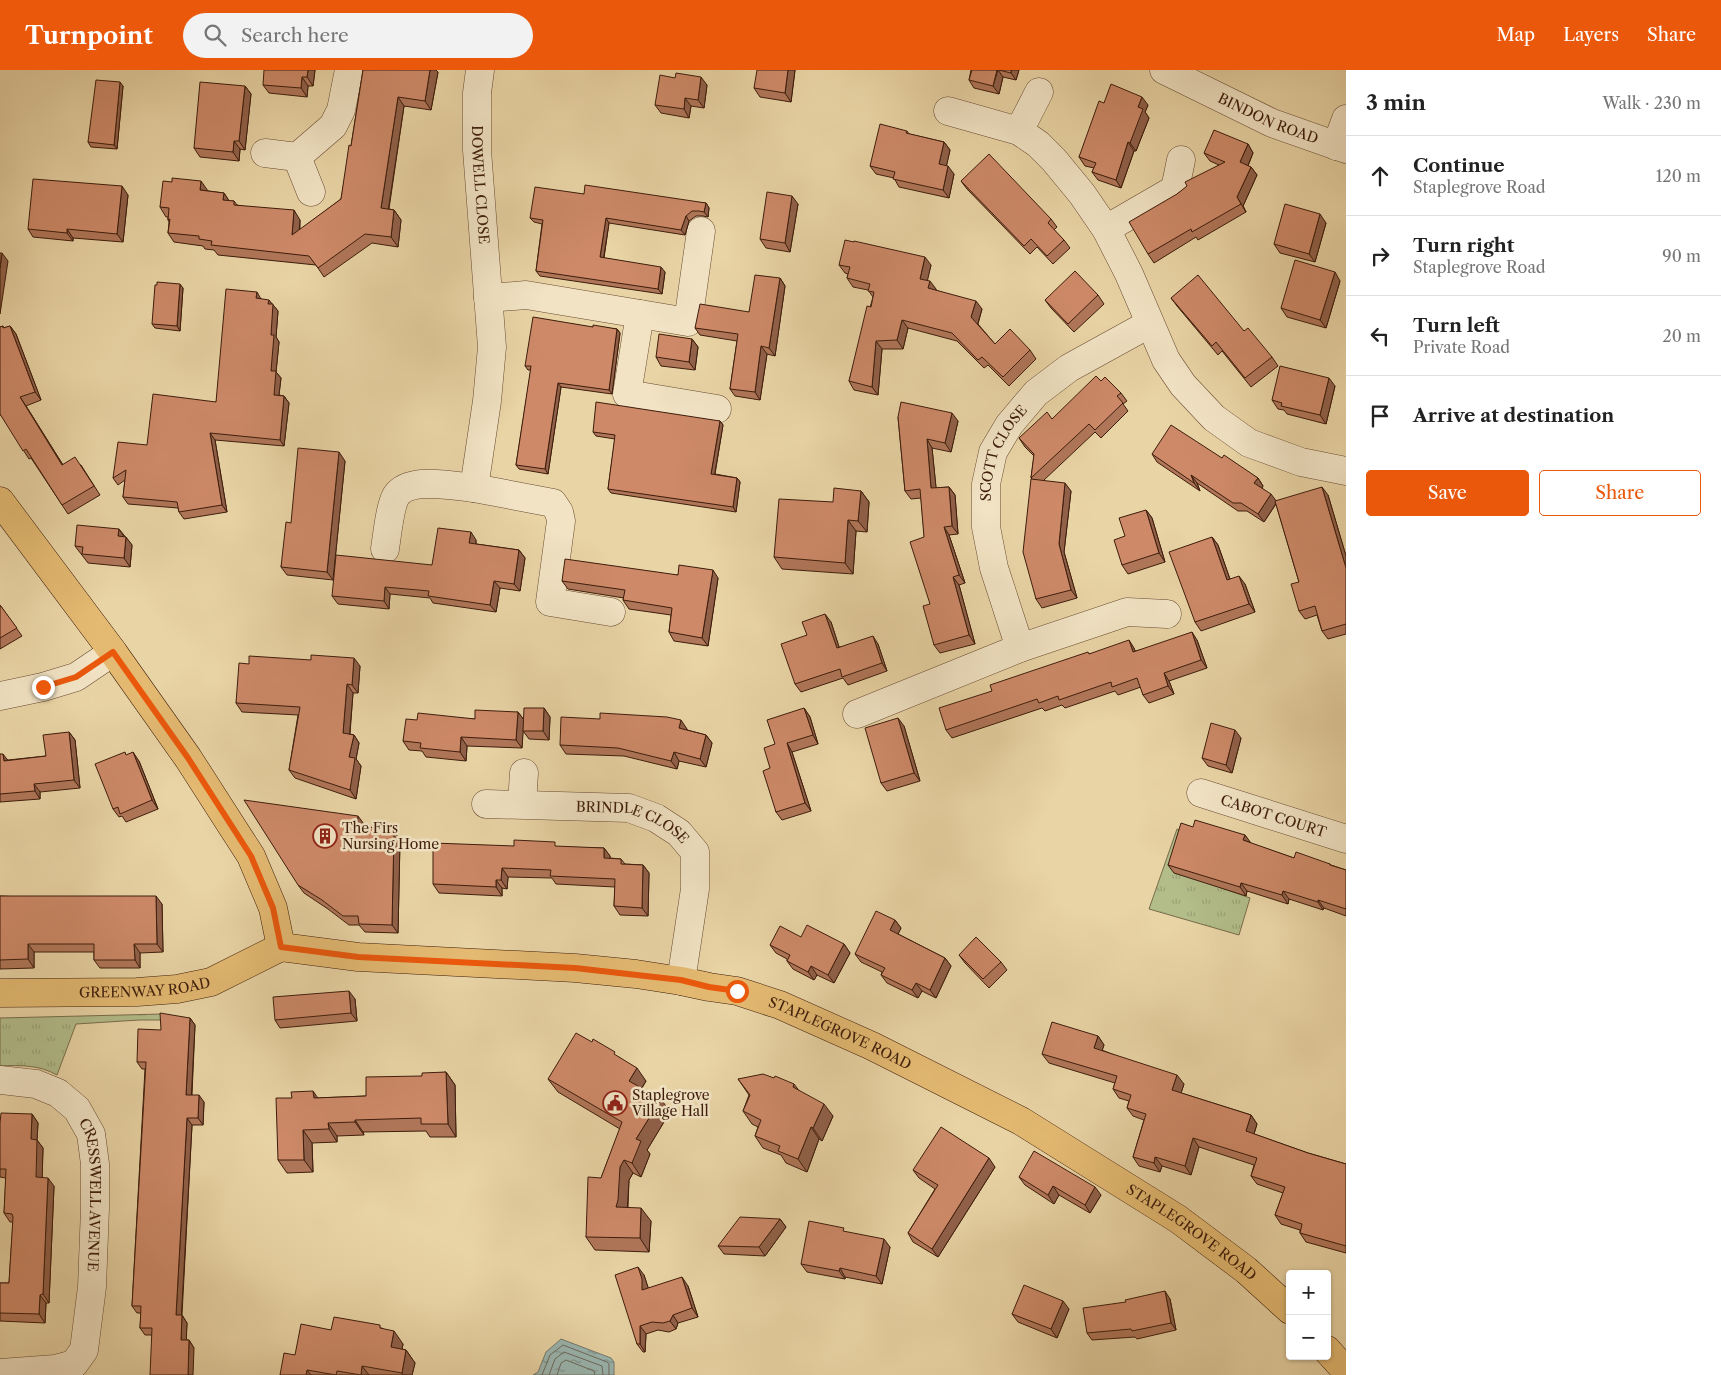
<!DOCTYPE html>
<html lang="en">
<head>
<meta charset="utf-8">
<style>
  :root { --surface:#fff; --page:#f2f2f2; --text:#222; --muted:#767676; --line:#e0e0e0; --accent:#ea580c }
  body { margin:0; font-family:"Libre Caslon Text",serif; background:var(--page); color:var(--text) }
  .controls { position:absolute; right:15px; bottom:15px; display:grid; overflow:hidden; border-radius:5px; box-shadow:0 1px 4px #0004 }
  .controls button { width:45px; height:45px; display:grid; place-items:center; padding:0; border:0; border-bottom:1px solid var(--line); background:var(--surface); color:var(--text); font:25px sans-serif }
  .stop { position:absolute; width:15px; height:15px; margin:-11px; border:4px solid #ea580c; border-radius:50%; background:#fff }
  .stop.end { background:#ea580c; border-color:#fff; box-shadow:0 1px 5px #0008 }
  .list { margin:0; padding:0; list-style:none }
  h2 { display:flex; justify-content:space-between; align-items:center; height:65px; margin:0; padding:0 20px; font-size:21px }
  h2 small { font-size:16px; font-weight:400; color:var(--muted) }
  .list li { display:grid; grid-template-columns:32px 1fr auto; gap:15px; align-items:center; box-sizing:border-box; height:80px; padding:0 20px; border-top:1px solid var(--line) }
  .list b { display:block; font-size:19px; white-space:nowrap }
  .list p { margin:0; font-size:16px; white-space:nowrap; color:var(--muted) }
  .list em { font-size:16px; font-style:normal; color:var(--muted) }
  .actions { display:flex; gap:10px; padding:15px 20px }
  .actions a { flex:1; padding:11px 0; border:1px solid var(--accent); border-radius:5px; text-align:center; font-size:18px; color:var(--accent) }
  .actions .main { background:var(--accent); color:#fff }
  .icon { flex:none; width:28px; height:28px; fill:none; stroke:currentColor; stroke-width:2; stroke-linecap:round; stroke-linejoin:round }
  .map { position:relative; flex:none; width:1346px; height:1305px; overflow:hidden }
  header { display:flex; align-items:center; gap:30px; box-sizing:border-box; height:70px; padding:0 25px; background:var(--accent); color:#fff }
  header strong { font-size:24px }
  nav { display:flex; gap:28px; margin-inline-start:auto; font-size:18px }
  .search { width:350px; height:45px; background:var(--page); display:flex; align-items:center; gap:12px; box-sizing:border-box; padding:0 18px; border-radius:28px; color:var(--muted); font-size:19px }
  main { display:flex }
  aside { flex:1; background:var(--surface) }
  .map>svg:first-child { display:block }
</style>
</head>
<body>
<header>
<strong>Turnpoint</strong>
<div class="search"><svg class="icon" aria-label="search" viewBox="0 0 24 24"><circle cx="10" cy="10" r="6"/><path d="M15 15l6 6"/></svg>Search here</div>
<nav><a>Map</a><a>Layers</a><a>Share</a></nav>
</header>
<main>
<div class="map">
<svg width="1346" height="1305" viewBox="0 0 1346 1305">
  <defs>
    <pattern id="grass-tufts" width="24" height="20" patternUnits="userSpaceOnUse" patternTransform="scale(1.25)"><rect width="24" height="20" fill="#b2bd8a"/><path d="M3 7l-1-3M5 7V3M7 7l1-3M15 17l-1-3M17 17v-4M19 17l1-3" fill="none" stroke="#9aa276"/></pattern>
    <pattern id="water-ripples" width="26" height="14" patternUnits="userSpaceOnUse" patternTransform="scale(1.25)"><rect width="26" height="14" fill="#9ab6b0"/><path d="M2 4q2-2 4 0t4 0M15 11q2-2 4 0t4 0" fill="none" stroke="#7f938d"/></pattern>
  </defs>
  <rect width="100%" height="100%" fill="#e9d4a5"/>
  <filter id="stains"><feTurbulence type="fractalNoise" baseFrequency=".004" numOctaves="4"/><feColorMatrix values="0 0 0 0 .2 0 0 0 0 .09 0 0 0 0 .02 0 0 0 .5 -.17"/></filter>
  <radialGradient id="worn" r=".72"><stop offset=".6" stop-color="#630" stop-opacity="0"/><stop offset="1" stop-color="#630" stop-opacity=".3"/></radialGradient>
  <g fill="url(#grass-tufts)" stroke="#786c4a">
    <path d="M 1177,759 L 1187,762 L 1222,818 L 1250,828 L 1239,865 L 1149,839 Z"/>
    <path d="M 163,944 L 165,950 L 139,950 L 76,954 L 57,1005 C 40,995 19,995 0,996 L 0,948 Z"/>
  </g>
  <path fill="url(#water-ripples)" stroke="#75786e" d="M 561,1269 L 611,1288 L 614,1292 L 614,1305 L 533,1305 L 538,1302 L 546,1282 Z"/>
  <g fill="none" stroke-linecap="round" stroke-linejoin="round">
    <g stroke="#6c695e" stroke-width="1">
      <path d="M 542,1305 L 550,1285 L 563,1275 L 607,1292 L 609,1294 L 609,1305"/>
      <path d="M 549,1305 L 555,1289 L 564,1282 L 602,1296 L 603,1305"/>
      <path d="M 557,1305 L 561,1293 L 566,1290 L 594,1301 L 595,1305"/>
    </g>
    <g stroke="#684a32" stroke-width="29">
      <g id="minor">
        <path id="s1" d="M 480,0 L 477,23 L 477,80 L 492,277 L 487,331 L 474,418 L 553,433 L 559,442 L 561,451 L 550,532 L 611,542"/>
        <path id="s2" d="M 1164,0 L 1272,53 L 1346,79"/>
        <path d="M 948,41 L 1019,61 L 1038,74 L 1054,90 L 1082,124 L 1106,159 L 1129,204 L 1166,290 L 1183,315 L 1214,348 L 1249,373 L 1301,392 L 1346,401"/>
        <path d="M 1019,61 L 1039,22"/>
        <path d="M 1336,76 L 1346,49"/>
        <path d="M 265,83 L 297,87 L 333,56 L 341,40 L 349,0"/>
        <path d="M 297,87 L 311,122"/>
        <path d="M 1106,159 L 1175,119 L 1181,90"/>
        <path d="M 488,228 L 526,225 L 688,252 L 701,161"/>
        <path d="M 640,244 L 627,324 L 717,339"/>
        <path d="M 385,479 C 387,466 390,436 396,426 C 409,406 454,416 474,418"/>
        <path id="s3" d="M 1020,578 L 994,498 L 986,457 L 986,414 L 993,382 L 1009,355 L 1036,323 L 1069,298 L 1149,254"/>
        <path d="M 0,626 L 43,617 L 76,607 L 113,582"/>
        <path d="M 857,644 L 1020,578 L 1127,542 L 1167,544"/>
        <path id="s4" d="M 1201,723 L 1346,769"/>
        <path id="s5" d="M 486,734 L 629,738 L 656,748 L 679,763 L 695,782 L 695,819 L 681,911"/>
        <path d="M 522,734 L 524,703"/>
        <path id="s6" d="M 0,1010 L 36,1014 L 58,1023 L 77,1039 L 91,1064 L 95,1094 L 95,1138 L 92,1217 L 84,1280 L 74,1294 L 55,1299 L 0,1303"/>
      </g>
    </g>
    <g stroke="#3d1c0b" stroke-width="29">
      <g id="major">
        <path d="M 0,431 L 113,582 L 188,688 L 231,755 L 251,786 L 273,838 L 281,877"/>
        <path id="s7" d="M 281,877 L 358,887 L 575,898 L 636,904 L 681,911 L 709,917 L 737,921 L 780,935 L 872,976 L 1021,1051 L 1178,1149 L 1246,1200 L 1290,1240"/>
        <path id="s8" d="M 0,923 L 137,922 L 177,919 L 211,912 L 281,877"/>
        <path d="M 1327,1280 L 1346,1301"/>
      </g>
    </g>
    <use href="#minor" stroke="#f1e3c4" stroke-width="28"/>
    <use href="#major" stroke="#e4ba72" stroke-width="28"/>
  </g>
  <g fill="#b07659" stroke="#3d1c0b">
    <path d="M 315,0 L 313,16 L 308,16 L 307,27 L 269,23 L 263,15 Z"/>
    <path d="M 363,0 L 436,0 L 438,2 L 431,40 L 404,36 L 389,139 L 394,140 L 401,150 L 398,177 L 372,173 L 324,207 L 316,195 L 218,185 L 214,180 L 205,179 L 203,176 L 174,172 L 168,163 L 169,152 L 168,150 L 168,147 L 166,147 L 160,137 L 172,112 L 208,121 L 224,123 L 229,131 L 234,131 L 237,135 L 300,150 L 300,160 L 341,129 L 351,76 Z"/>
    <path d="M 795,0 L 791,32 L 760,27 L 754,18 Z"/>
    <path d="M 971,0 L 1019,0 L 1016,10 L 1003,7 L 999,24 L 974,18 L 969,10 Z"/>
    <path d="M 707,15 L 704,38 L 691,36 L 689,48 L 661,43 L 655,35 Z"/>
    <path d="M 123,16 L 117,79 L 91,77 L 88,72 Z"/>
    <path d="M 245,16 L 251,24 L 245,80 L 240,79 L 239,91 L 200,87 L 194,78 Z"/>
    <path d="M 1104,33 L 1148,35 L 1145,42 L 1149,48 L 1136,81 L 1134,81 L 1121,118 L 1098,110 L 1092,102 L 1094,98 L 1085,96 L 1079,87 Z"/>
    <path d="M 907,61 L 909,64 L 944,72 L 950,80 L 946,96 L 954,104 L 949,128 L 899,117 L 894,108 L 876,104 L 870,96 Z"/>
    <path d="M 1248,74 L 1253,83 L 1248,96 L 1251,97 L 1257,105 L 1243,136 L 1246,142 L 1198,170 L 1196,167 L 1154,193 L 1148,184 L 1177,124 L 1219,95 L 1210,91 L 1204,83 Z"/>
    <path d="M 961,111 L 1051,149 L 1057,157 L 1054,160 L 1064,170 L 1070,178 L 1053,194 L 1037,177 L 1030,184 L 967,119 Z"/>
    <path d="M 584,124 L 706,133 L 709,138 L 708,147 L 703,146 L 696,146 L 689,151 L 685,165 L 609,153 L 604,188 L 665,202 L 662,224 L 540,206 L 536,201 L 542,154 L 534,152 L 530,148 Z"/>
    <path d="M 128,125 L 123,172 L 73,168 L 73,171 L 33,167 L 28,159 Z"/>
    <path d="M 798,134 L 790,182 L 766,178 L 760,169 Z"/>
    <path d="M 1326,153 L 1315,192 L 1280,183 L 1274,174 Z"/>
    <path d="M 839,195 L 931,195 L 927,210 L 936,219 L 936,220 L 982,239 L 978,254 L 995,274 L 1030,280 L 1036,289 L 1009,316 L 988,295 L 984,298 L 957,271 L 908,258 L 903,279 L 882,279 L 878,325 L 854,320 L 849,311 L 873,227 L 868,220 L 853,217 L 847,208 L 848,204 L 845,203 Z"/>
    <path d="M 780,208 L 785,216 L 775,286 L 767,284 L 760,330 L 735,326 L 730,319 L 737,271 L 700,265 L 695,258 L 749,242 Z"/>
    <path d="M 1340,211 L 1326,258 L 1287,247 L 1281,238 Z"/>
    <path d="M 183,218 L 180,261 L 155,258 L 152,254 Z"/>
    <path d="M 1098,225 L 1104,234 L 1074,262 L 1051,238 L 1045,230 Z"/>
    <path d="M 1171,228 L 1244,261 L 1272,287 L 1278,296 L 1251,317 L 1222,281 L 1218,285 L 1177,236 Z"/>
    <path d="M 261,229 L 272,234 L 278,241 L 276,267 L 279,272 L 276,302 L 281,308 L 279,325 L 284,326 L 289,333 L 284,376 L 215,370 L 227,442 L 184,449 L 179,442 L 178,438 L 128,434 L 123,427 L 125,410 L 118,415 L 113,408 L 147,375 L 216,332 Z"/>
    <path d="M 3,256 L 4,258 L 10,256 L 16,264 L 41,330 L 26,336 L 63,395 L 81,395 L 100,425 L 68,444 L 31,388 L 29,389 L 1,345 L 0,345 L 0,257 Z"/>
    <path d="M 593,257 L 617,259 L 620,263 L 612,324 L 561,317 L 548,404 L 519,399 L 516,395 L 531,300 L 528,300 L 525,296 Z"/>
    <path d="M 692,269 L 698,277 L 695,300 L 661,296 L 656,287 Z"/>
    <path d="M 1335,316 L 1326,354 L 1287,344 L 1284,340 L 1278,339 L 1272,330 Z"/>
    <path d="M 1121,323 L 1127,331 L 1123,334 L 1128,341 L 1101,368 L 1095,362 L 1043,411 L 1071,421 L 1064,482 L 1077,528 L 1042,538 L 1036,529 L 1032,409 L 1031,408 L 1034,386 L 1025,377 L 1019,368 L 1052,349 Z"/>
    <path d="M 898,347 L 958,351 L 951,382 L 932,378 L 936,418 L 949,417 L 955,425 L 958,464 L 949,465 L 965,513 L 959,515 L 975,574 L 940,583 L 934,575 L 921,428 L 911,429 L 905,421 Z"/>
    <path d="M 720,351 L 723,355 L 715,404 L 737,408 L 740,412 L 736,442 L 611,423 L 608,419 L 615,369 L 596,366 L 593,362 Z"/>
    <path d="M 1152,384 L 1222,388 L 1258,408 L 1263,416 L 1262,418 L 1276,431 L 1328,425 L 1346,486 L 1346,564 L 1328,569 L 1322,561 L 1317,545 L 1305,549 L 1299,541 L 1299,512 L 1276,434 L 1264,452 L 1247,441 L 1238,441 L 1197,413 L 1200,421 L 1157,392 Z"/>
    <path d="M 345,391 L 333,510 L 287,505 L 281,497 L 291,453 Z"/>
    <path d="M 861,421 L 869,432 L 867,462 L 856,461 L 853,504 L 782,499 L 774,487 L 833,432 Z"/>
    <path d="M 1146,440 L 1152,448 L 1165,492 L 1128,504 L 1122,495 L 1125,466 Z"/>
    <path d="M 119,459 L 132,475 L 130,497 L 88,493 L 75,476 Z"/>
    <path d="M 1212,467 L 1218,475 L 1230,509 L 1245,514 L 1255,542 L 1201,561 L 1195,552 Z"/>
    <path d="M 476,470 L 476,474 L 519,480 L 525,488 L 520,521 L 500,518 L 496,542 L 433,533 L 430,528 L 390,524 L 389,539 L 338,534 L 332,526 L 432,495 Z"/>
    <path d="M 678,505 L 718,508 L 708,576 L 674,571 L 669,562 L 671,545 L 629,539 L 623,530 L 624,528 L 568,519 L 562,511 Z"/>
    <path d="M 0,535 L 22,566 L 0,579 Z"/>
    <path d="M 831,552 L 839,577 L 878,574 L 887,601 L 848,615 L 843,608 L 801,622 L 795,614 L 807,565 Z"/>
    <path d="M 1197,570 L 1207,598 L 1169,611 L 1174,624 L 1149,633 L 1143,625 L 1141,617 L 1118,625 L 1115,621 L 1065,638 L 1062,635 L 1045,641 L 1042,638 L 952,668 L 946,660 L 992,621 L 1089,584 L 1134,578 L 1135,581 Z"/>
    <path d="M 249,594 L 360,596 L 358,623 L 353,623 L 350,664 L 354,665 L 359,673 L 356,689 L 361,696 L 356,729 L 295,708 L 289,700 L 298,645 L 242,642 L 236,633 Z"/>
    <path d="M 544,638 L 550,647 L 549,670 L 529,669 L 523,661 L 523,656 L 522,678 L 467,676 L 466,691 L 426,687 L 422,681 L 409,680 L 403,671 L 417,650 L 475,649 L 518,642 L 524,650 Z"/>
    <path d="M 804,638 L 810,647 L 818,674 L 792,682 L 811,741 L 782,750 L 776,742 L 770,698 L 775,674 Z"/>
    <path d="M 904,656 L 920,711 L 887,721 L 881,713 Z"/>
    <path d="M 687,659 L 687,660 L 706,665 L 712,673 L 706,697 L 679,691 L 677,699 L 624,686 L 566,684 L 560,675 Z"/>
    <path d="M 69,662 L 75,670 L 80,718 L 40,722 L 40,729 L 0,732 L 0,684 L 8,690 L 46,686 Z"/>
    <path d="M 1241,668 L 1232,703 L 1208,696 L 1202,688 Z"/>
    <path d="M 127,685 L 139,691 L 158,739 L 126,752 L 122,746 L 119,747 L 113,739 Z"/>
    <path d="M 364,754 L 364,756 L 400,770 L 398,863 L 365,862 L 359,855 L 349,855 L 328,839 L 304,823 L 298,815 Z"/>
    <path d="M 1193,757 L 1245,765 L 1250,773 L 1294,788 L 1330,794 L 1331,795 L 1346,800 L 1346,846 L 1324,838 L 1323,840 L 1289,829 L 1288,834 L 1247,821 L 1246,826 L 1174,803 L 1168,795 Z"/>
    <path d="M 514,776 L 604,778 L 610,786 L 610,788 L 621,789 L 625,794 L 643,795 L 649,803 L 648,846 L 620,845 L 614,836 L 615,817 L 556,814 L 552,808 L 508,807 L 507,819 L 502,818 L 502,826 L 439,823 L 433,814 Z"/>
    <path d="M 0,826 L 162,834 L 163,882 L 140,883 L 140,898 L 100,898 L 94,890 L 94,882 L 34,882 L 34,898 L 0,899 Z"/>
    <path d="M 895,850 L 901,858 L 898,864 L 945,888 L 951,896 L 936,928 L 922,921 L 918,928 L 887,913 L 881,905 L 882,902 L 861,892 L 855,884 Z"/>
    <path d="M 801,867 L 844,874 L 850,883 L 834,913 L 817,905 L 814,910 L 793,899 L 787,891 L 787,889 L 776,883 L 770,875 Z"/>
    <path d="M 959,885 L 1001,892 L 1007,900 L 989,918 L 965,893 Z"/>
    <path d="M 355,929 L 357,951 L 280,958 L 275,950 Z"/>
    <path d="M 190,948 L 195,955 L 192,1025 L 204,1032 L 203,1055 L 192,1055 L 182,1245 L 187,1253 L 186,1270 L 189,1270 L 194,1278 L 151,1265 L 145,1265 L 140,1258 L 141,1243 L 137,1243 L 132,1236 L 145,999 L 142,999 L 137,992 L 161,960 Z"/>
    <path d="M 1098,966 L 1104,975 L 1102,980 L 1184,1014 L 1181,1023 L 1251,1045 L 1257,1054 L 1254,1064 L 1308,1083 L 1346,1094 L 1346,1183 L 1306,1172 L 1300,1163 L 1300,1160 L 1281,1154 L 1275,1145 L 1283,1123 L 1257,1114 L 1251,1106 L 1254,1095 L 1199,1077 L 1191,1105 L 1162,1096 L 1160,1102 L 1139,1096 L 1133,1087 L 1144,1050 L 1133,1046 L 1127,1038 L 1129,1031 L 1119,1028 L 1113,1019 L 1115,1013 L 1049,993 L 1042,984 Z"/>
    <path d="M 619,987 L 646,1011 L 642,1018 L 670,1042 L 647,1080 L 650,1084 L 641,1107 L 633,1103 L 629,1110 L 628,1137 L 651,1151 L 649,1182 L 595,1180 L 586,1167 L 601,1108 L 620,1059 L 558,1022 L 548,1009 Z"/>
    <path d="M 446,1002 L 455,1015 L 456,1067 L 430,1067 L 426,1061 L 363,1062 L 364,1065 L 337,1066 L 337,1072 L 312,1073 L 313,1102 L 287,1103 L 278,1090 L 318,1028 L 366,1026 L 422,1006 Z"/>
    <path d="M 738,1009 L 798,1020 L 833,1046 L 822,1071 L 819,1069 L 807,1102 L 786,1093 L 781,1085 L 763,1078 L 755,1066 L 758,1057 L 752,1054 L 743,1041 L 749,1025 Z"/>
    <path d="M 32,1044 L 38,1053 L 37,1070 L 43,1078 L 42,1107 L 54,1116 L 49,1233 L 46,1233 L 45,1253 L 0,1251 L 0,1213 L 9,1213 L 13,1152 L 10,1152 L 4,1143 L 6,1108 L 0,1107 L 0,1053 Z"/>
    <path d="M 995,1097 L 938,1187 L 913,1172 L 908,1163 L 935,1119 L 919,1108 L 913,1100 Z"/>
    <path d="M 1019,1107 L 1101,1125 L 1090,1143 L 1059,1125 L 1054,1134 L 1025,1115 Z"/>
    <path d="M 780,1149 L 786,1157 L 765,1186 L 724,1184 L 718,1176 Z"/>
    <path d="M 846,1162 L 890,1177 L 882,1214 L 845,1207 L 845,1209 L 807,1202 L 801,1194 Z"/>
    <path d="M 644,1205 L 648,1218 L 688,1216 L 698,1247 L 678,1253 L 676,1259 L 669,1262 L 658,1260 L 646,1264 L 645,1282 L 643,1282 L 637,1274 Z"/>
    <path d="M 1170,1229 L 1176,1260 L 1137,1269 L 1135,1267 L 1092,1270 L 1087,1263 Z"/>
    <path d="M 1069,1239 L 1057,1268 L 1018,1252 L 1012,1244 Z"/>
    <path d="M 382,1258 L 403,1274 L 402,1279 L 406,1280 L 415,1293 L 412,1305 L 280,1305 L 295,1285 L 331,1260 Z"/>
  </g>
  <g fill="#906049" stroke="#3d1c0b">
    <path d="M 308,0 L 315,0 L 313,16 L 307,7 Z"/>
    <path d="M 430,0 L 436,0 L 438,2 L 431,40 L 425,31 Z"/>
    <path d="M 788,0 L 795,0 L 791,32 L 785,23 Z"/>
    <path d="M 998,0 L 1003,7 L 999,24 L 993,16 Z"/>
    <path d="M 1011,0 L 1019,0 L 1016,10 L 1011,3 Z"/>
    <path d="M 302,7 L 308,16 L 307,27 L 301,18 Z"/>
    <path d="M 701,7 L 707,15 L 704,38 L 698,30 Z"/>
    <path d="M 120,12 L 123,16 L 117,79 L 114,75 Z"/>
    <path d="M 245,16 L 251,24 L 245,80 L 239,71 Z"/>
    <path d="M 398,27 L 404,36 L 387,148 L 381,138 Z"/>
    <path d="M 1142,27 L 1148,35 L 1145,42 L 1149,48 L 1136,81 L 1130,73 L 1138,37 Z"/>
    <path d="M 685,28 L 691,36 L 689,48 L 684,39 Z"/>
    <path d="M 234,71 L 240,79 L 239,91 L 233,82 Z"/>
    <path d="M 944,72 L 950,80 L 945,103 L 939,94 Z"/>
    <path d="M 1128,72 L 1134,81 L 1121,118 L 1116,110 Z"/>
    <path d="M 1248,74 L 1253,83 L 1246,100 L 1240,92 Z"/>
    <path d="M 948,96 L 954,104 L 949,128 L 943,120 Z"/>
    <path d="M 1251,97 L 1257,105 L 1243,136 L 1246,142 L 1237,127 Z"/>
    <path d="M 201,111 L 208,121 L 200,120 Z"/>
    <path d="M 122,116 L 128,125 L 123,172 L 117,164 Z"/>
    <path d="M 224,123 L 230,132 L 223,130 Z"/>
    <path d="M 792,126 L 798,134 L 790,182 L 785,173 Z"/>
    <path d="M 706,133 L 709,138 L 708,147 L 704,142 Z"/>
    <path d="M 294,140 L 300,150 L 298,175 L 292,165 Z"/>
    <path d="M 394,140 L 401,150 L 398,177 L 391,167 Z"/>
    <path d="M 1320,144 L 1326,153 L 1315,192 L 1309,184 Z"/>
    <path d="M 686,146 L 689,151 L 685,165 L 681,160 Z"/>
    <path d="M 606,148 L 609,153 L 603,192 L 600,187 Z"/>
    <path d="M 67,159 L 73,168 L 73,171 L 67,163 Z"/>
    <path d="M 2,183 L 8,191 L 0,244 L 0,198 Z"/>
    <path d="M 925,187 L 931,195 L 926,217 L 920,209 Z"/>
    <path d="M 661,197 L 665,202 L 662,224 L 658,219 Z"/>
    <path d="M 1335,202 L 1340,211 L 1326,258 L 1320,250 Z"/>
    <path d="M 780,208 L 785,216 L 775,286 L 769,278 Z"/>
    <path d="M 930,211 L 936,219 L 934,227 L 928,218 Z"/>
    <path d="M 180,214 L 183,218 L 180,261 L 177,256 Z"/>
    <path d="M 257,222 L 261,229 L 256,228 Z"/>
    <path d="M 269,230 L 278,241 L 276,267 L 279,272 L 276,302 L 281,308 L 278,332 L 274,325 L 271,301 L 271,265 L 268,234 Z"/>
    <path d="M 976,231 L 982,239 L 977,256 L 971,247 Z"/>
    <path d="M 902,250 L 908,258 L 903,279 L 897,270 Z"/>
    <path d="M 10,256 L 16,264 L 41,330 L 35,322 Z"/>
    <path d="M 617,259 L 620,263 L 612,324 L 609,320 Z"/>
    <path d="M 692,269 L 698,277 L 695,300 L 689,292 Z"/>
    <path d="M 876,271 L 882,279 L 878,325 L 872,317 Z"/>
    <path d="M 761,276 L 767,284 L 760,330 L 755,322 Z"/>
    <path d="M 1329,308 L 1335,316 L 1326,354 L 1320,345 Z"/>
    <path d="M 558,313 L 561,317 L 548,404 L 545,399 Z"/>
    <path d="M 284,326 L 289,333 L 284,376 L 280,370 Z"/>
    <path d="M 20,327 L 26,336 L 68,403 L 62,395 Z"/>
    <path d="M 952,343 L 958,351 L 951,382 L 945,373 Z"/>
    <path d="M 720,351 L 723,355 L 714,408 L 711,404 Z"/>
    <path d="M 210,363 L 215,370 L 227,442 L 222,435 Z"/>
    <path d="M 927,369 L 932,378 L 937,427 L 931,418 Z"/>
    <path d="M 339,382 L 345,391 L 333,510 L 327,502 Z"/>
    <path d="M 1191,405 L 1197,413 L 1200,421 L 1194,413 Z"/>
    <path d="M 737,408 L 740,412 L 736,442 L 733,437 Z"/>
    <path d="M 1258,408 L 1263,416 L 1260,421 L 1254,413 Z"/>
    <path d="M 1065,413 L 1071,421 L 1064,482 L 1077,528 L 1071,520 L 1059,474 Z"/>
    <path d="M 949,417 L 955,425 L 958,464 L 952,456 Z"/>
    <path d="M 1322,417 L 1328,425 L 1346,486 L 1346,498 Z"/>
    <path d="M 861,421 L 869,432 L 867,462 L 858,451 Z"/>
    <path d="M 1271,424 L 1277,432 L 1264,452 L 1258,444 Z"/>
    <path d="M 1146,440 L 1152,448 L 1165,492 L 1159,483 Z"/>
    <path d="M 848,450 L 856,461 L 853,504 L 845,493 Z"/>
    <path d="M 944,457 L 949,465 L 965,513 L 959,505 Z"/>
    <path d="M 119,459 L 125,468 L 118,466 Z"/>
    <path d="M 471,462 L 476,470 L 475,481 L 469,473 Z"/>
    <path d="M 126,467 L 132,475 L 130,497 L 124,488 Z"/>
    <path d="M 1212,467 L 1218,475 L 1233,518 L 1227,510 Z"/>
    <path d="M 519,480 L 525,488 L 520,521 L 514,514 Z"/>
    <path d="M 713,500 L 718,508 L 708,576 L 702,568 Z"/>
    <path d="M 1239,506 L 1245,514 L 1255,542 L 1249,534 Z"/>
    <path d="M 953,507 L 959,515 L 975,574 L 969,565 Z"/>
    <path d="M 494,511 L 500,518 L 496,542 L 490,535 Z"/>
    <path d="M 385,517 L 390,524 L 389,539 L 384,531 Z"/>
    <path d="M 825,544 L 831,552 L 842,586 L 837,578 Z"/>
    <path d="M 1192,562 L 1197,570 L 1207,598 L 1201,590 Z"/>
    <path d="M 873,566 L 878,574 L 887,601 L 882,593 Z"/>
    <path d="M 1129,570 L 1134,578 L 1138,590 L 1133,582 Z"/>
    <path d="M 354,588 L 360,596 L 358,623 L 352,615 Z"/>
    <path d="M 1164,603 L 1169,611 L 1174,624 L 1168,616 Z"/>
    <path d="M 347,614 L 353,623 L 349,671 L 343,663 Z"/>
    <path d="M 544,638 L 550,647 L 549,670 L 543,661 Z"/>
    <path d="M 804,638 L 810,647 L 818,674 L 813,665 Z"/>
    <path d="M 518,642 L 524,650 L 522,678 L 516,670 Z"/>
    <path d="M 898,648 L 904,656 L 920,711 L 914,703 Z"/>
    <path d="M 681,650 L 687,659 L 685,666 L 679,658 Z"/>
    <path d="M 1235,660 L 1241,668 L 1232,703 L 1226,695 Z"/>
    <path d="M 69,662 L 75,670 L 80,718 L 74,710 Z"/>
    <path d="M 354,665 L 359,673 L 356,689 L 361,696 L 356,729 L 350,720 L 349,687 Z"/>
    <path d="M 706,665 L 712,673 L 706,697 L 700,689 Z"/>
    <path d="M 461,667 L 467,676 L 466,691 L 460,682 Z"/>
    <path d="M 787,673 L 792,682 L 811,741 L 805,733 Z"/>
    <path d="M 133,682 L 139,691 L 158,739 L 152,730 Z"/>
    <path d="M 674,682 L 679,691 L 677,699 L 671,691 Z"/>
    <path d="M 3,684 L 9,692 L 4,691 Z"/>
    <path d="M 34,714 L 40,722 L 40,729 L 35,721 Z"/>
    <path d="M 358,746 L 364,754 L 363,763 L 357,755 Z"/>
    <path d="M 394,761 L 400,770 L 398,863 L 392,855 Z"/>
    <path d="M 1245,765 L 1251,773 L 1243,770 Z"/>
    <path d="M 604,778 L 610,786 L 610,796 L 604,788 Z"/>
    <path d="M 643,795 L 649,803 L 648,846 L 642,838 Z"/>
    <path d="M 502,798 L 508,807 L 507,819 L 501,810 Z"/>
    <path d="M 496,810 L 502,818 L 502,826 L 496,817 Z"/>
    <path d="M 1241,813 L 1247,821 L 1246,826 L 1240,817 Z"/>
    <path d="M 1283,821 L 1289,829 L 1288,834 L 1282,825 Z"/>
    <path d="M 156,826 L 162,834 L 163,882 L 157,874 Z"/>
    <path d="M 1318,830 L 1324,838 L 1323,840 L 1318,832 Z"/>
    <path d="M 895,850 L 901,858 L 896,868 L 890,860 Z"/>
    <path d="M 28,874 L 34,882 L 34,898 L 28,889 Z"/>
    <path d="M 134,874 L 140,883 L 140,898 L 135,890 Z"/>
    <path d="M 844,874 L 850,883 L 834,913 L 828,905 Z"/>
    <path d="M 945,888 L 951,896 L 936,928 L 930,920 Z"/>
    <path d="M 811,896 L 817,905 L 814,910 L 808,902 Z"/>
    <path d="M 916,913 L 922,921 L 918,928 L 912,920 Z"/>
    <path d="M 349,921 L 355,929 L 357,951 L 351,943 Z"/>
    <path d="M 190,948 L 195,955 L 191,1032 L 186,1025 Z"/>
    <path d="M 1098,966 L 1104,975 L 1100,987 L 1094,978 Z"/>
    <path d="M 637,998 L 646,1011 L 638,1024 L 629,1011 Z"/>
    <path d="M 446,1002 L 455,1015 L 456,1067 L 448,1054 Z"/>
    <path d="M 1177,1005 L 1184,1014 L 1179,1029 L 1172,1020 Z"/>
    <path d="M 794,1014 L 803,1026 L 793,1017 Z"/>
    <path d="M 313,1021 L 322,1034 L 314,1028 Z"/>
    <path d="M 199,1025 L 204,1032 L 203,1055 L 198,1048 Z"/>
    <path d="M 661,1029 L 670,1042 L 647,1080 L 650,1084 L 641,1107 L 632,1093 L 636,1069 Z"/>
    <path d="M 824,1034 L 833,1046 L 822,1071 L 813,1058 Z"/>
    <path d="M 32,1044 L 38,1053 L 37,1070 L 43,1078 L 42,1115 L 36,1107 L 31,1069 Z"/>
    <path d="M 1251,1045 L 1257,1054 L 1252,1070 L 1246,1061 Z"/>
    <path d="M 187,1048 L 192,1055 L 181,1252 L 176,1245 Z"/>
    <path d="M 355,1050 L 363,1062 L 364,1065 L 355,1052 Z"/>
    <path d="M 328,1053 L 337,1066 L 337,1072 L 329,1059 Z"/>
    <path d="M 811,1057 L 819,1069 L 807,1102 L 798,1089 Z"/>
    <path d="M 303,1060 L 312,1073 L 313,1102 L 304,1090 Z"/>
    <path d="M 1193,1068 L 1199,1077 L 1191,1105 L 1185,1096 Z"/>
    <path d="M 1155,1087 L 1162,1096 L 1160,1102 L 1154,1093 Z"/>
    <path d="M 989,1088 L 995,1097 L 938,1187 L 932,1179 Z"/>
    <path d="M 624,1090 L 633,1103 L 629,1110 L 627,1143 L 616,1137 L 620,1097 Z"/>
    <path d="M 48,1108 L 54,1116 L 49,1233 L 43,1224 Z"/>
    <path d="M 1053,1116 L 1059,1125 L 1054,1134 L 1048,1125 Z"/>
    <path d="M 1095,1117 L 1101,1125 L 1090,1143 L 1085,1135 Z"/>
    <path d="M 641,1138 L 651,1151 L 649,1182 L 640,1168 Z"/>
    <path d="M 780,1149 L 786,1157 L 765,1186 L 759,1177 Z"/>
    <path d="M 884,1169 L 890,1177 L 882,1214 L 876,1206 Z"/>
    <path d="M 638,1197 L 644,1205 L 648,1217 L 648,1229 L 642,1220 Z"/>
    <path d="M 840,1198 L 845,1207 L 845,1209 L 839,1201 Z"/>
    <path d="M 682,1207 L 688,1216 L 698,1247 L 692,1238 Z"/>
    <path d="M 1165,1221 L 1170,1229 L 1176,1260 L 1171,1253 Z"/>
    <path d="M 40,1225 L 46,1233 L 45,1253 L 39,1244 Z"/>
    <path d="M 1063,1231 L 1069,1239 L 1057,1268 L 1051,1259 Z"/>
    <path d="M 182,1245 L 187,1253 L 186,1277 L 181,1270 Z"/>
    <path d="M 673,1245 L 678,1253 L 676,1259 L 670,1251 Z"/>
    <path d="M 640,1256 L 646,1264 L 645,1282 L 640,1274 Z"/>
    <path d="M 394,1261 L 403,1274 L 400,1290 L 391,1277 Z"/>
    <path d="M 189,1270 L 194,1278 L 193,1305 L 188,1305 Z"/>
    <path d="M 406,1280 L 415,1293 L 412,1305 L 403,1305 L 402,1303 Z"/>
    <path d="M 362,1296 L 369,1305 L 361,1305 Z"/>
    <path d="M 307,1300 L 311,1305 L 306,1305 Z"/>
  </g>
  <g fill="#cd8968" stroke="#3d1c0b">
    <path d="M 264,0 L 308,0 L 307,7 L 302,7 L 301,18 L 263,15 Z"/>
    <path d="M 363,0 L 430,0 L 425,31 L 398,27 L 381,138 L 394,140 L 391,167 L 365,164 L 318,198 L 309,186 L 211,175 L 212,171 L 199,169 L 199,166 L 168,163 L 170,149 L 168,150 L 169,138 L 160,137 L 163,111 L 172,112 L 172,108 L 201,111 L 200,120 L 224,123 L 223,130 L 234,131 L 234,135 L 294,140 L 292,165 L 341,129 L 349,75 L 351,76 Z"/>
    <path d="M 757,0 L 788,0 L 785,23 L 754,18 Z"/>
    <path d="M 972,0 L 997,0 L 993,16 L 969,10 Z"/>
    <path d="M 999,0 L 1011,0 L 1011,3 Z"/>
    <path d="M 676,3 L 701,7 L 698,30 L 685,28 L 684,39 L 655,35 L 660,5 L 675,8 Z"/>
    <path d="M 96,10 L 120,12 L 114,75 L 88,72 Z"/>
    <path d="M 200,12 L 245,16 L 239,71 L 234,71 L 233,82 L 194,78 Z"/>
    <path d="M 1111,14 L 1142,27 L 1138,37 L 1143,39 L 1130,73 L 1128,72 L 1116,110 L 1092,102 L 1096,93 L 1079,87 L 1099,31 L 1104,33 Z"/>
    <path d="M 880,54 L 907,61 L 906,63 L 944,72 L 939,94 L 948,96 L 943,120 L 893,109 L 895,102 L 870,96 Z"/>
    <path d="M 1214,60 L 1248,74 L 1240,92 L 1251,97 L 1237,127 L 1241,134 L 1192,162 L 1191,159 L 1148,184 L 1129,152 L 1177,124 L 1187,116 L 1185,112 L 1225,92 L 1204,83 Z"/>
    <path d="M 989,84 L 1051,149 L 1048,153 L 1064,170 L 1047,186 L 1031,169 L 1024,176 L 961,111 Z"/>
    <path d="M 33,109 L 122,116 L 117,164 L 67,159 L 67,163 L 28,159 Z"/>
    <path d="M 585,115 L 706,133 L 704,142 L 699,141 L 692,141 L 686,146 L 681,160 L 606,148 L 600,187 L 661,197 L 658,219 L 536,201 L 543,150 L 530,148 L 535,117 L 584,124 Z"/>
    <path d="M 767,122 L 792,126 L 785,173 L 760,169 Z"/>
    <path d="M 1285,134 L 1320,144 L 1309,184 L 1274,174 Z"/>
    <path d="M 845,170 L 854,172 L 854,171 L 925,187 L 920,209 L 930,211 L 928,218 L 976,231 L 971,247 L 995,274 L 1010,259 L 1030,280 L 1003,307 L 982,287 L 978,290 L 952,263 L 902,250 L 897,270 L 876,271 L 872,317 L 849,311 L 867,236 L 871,237 L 874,222 L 868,221 L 870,214 L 847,208 L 850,197 L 839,195 Z"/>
    <path d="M 0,183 L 2,183 L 0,198 Z"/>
    <path d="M 1295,190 L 1335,202 L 1320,250 L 1281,238 Z"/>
    <path d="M 1075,201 L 1098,225 L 1068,254 L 1045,230 Z"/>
    <path d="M 755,205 L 780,208 L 769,278 L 761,276 L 755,322 L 730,319 L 738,264 L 695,258 L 700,234 L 749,242 Z"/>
    <path d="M 1198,205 L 1244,261 L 1248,258 L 1272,287 L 1245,308 L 1216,272 L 1212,276 L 1171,228 Z"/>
    <path d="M 157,212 L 180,214 L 177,256 L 152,254 L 155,215 L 157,215 Z"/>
    <path d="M 226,219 L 257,222 L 256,228 L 269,230 L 268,234 L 273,234 L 271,265 L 274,265 L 271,301 L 276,301 L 274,325 L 284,326 L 280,370 L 210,363 L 222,435 L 179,442 L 177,432 L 123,427 L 126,400 L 113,408 L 118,372 L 147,375 L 153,324 L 216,332 Z"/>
    <path d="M 533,247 L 593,257 L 593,255 L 617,259 L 609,320 L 558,313 L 545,399 L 516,395 L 531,296 L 525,296 Z"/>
    <path d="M 3,256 L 3,258 L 10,256 L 35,322 L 20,327 L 62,395 L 75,387 L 94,416 L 62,435 L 26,379 L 23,381 L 0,344 L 0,257 Z"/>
    <path d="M 659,264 L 692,269 L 689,292 L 656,287 Z"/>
    <path d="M 1280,296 L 1329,308 L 1320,345 L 1281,336 L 1282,333 L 1272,330 Z"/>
    <path d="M 1096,306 L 1101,311 L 1105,307 L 1121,323 L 1117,326 L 1123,333 L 1095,360 L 1089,354 L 1031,408 L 1034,384 L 1019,368 L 1047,342 L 1052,349 Z"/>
    <path d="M 596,332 L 720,351 L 711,404 L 737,408 L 733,437 L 608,419 L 615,365 L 593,362 Z"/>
    <path d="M 901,332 L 952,343 L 945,373 L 927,369 L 931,418 L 949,417 L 952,456 L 944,457 L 959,505 L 953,507 L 969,565 L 934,575 L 923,536 L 930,534 L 910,472 L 924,467 L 920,419 L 905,421 L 898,347 Z"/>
    <path d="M 1171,355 L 1222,388 L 1224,385 L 1258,408 L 1254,413 L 1271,424 L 1258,444 L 1241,433 L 1233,433 L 1191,405 L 1194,413 L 1152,384 Z"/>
    <path d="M 298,378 L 339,382 L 327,502 L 281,497 L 286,452 L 291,453 Z"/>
    <path d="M 1031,409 L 1065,413 L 1059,474 L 1071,520 L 1036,529 L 1023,482 Z"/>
    <path d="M 1322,417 L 1346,498 L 1346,554 L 1322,561 L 1315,536 L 1299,541 L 1291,514 L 1299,512 L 1275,431 Z"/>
    <path d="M 834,418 L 861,421 L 858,451 L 848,450 L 845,493 L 774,487 L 779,429 L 833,432 Z"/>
    <path d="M 1146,440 L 1159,483 L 1122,495 L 1114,470 L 1125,466 L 1119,448 Z"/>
    <path d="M 77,455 L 119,459 L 118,466 L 126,467 L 124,488 L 82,484 L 83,477 L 75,476 Z"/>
    <path d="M 438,458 L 471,462 L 469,473 L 519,480 L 514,514 L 494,511 L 490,535 L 428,526 L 429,521 L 385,517 L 384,531 L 332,526 L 336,485 L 432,495 Z"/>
    <path d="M 1212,467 L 1227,510 L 1239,506 L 1249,534 L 1195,552 L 1169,482 Z"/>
    <path d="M 565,489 L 678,505 L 679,495 L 713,500 L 702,568 L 669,562 L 672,538 L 623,530 L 625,520 L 562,511 Z"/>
    <path d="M 0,535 L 17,558 L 0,568 Z"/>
    <path d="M 825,544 L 837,578 L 873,566 L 882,593 L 842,607 L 840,599 L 795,614 L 781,574 L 807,565 L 802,552 Z"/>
    <path d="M 1192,562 L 1201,590 L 1164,603 L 1168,616 L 1143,625 L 1137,608 L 1112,617 L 1111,612 L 1059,630 L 1058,626 L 1039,633 L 1037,629 L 946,660 L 939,638 L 992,621 L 990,615 L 1088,582 L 1089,584 L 1129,570 L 1133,582 Z"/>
    <path d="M 311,585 L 354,588 L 352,615 L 347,614 L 343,663 L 354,665 L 349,687 L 355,688 L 350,720 L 289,700 L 300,637 L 236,633 L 239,593 L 249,594 L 249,586 L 311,590 Z"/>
    <path d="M 524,638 L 544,638 L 543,661 L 523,661 Z"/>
    <path d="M 804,638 L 813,665 L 787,673 L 805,733 L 776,742 L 763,701 L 770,698 L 764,678 L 775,674 L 767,650 Z"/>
    <path d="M 475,640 L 518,642 L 516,670 L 461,667 L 460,682 L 420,678 L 421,673 L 403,671 L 406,649 L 417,650 L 418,643 L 475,649 Z"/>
    <path d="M 600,643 L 667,647 L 681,650 L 679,658 L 706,665 L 700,689 L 674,682 L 671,691 L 618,678 L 560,675 L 561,647 L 600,649 Z"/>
    <path d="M 898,648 L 914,703 L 881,713 L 865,658 Z"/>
    <path d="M 1211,653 L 1235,660 L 1226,695 L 1202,688 Z"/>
    <path d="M 69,662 L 74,710 L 34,714 L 35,721 L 0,724 L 0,684 L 3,684 L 4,691 L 46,686 L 43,665 Z"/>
    <path d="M 125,682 L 126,685 L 133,682 L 152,730 L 120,744 L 118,737 L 113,739 L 95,694 Z"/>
    <path d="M 244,730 L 358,746 L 357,755 L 394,761 L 392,855 L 359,854 L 358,846 L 343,846 L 322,830 L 298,815 Z"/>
    <path d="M 1195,750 L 1245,765 L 1243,770 L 1294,788 L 1296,782 L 1330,794 L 1330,795 L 1346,800 L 1346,839 L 1318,830 L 1318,832 L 1283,821 L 1282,825 L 1241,813 L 1240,817 L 1168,795 L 1181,753 L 1193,757 Z"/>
    <path d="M 514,770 L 555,772 L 555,776 L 604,778 L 604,788 L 621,789 L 621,794 L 643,795 L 642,838 L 614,836 L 615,809 L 550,806 L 551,800 L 502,798 L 501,810 L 496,810 L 496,817 L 433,814 L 433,773 L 514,776 Z"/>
    <path d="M 0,826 L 156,826 L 157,874 L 134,874 L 135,890 L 94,890 L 94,874 L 28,874 L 28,889 L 0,890 Z"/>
    <path d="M 876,841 L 895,850 L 890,860 L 945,888 L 930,920 L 916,913 L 912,920 L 881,905 L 885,898 L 855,884 Z"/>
    <path d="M 807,855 L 844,874 L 828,905 L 811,896 L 808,902 L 787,891 L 790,885 L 770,875 L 780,856 L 801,867 Z"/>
    <path d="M 976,867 L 1001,892 L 983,909 L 959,885 Z"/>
    <path d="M 349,921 L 351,943 L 275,950 L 273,927 Z"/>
    <path d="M 160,943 L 190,948 L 186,1025 L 199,1025 L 198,1048 L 187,1048 L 176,1245 L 182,1245 L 181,1270 L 189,1270 L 188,1305 L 150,1305 L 152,1258 L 140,1258 L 141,1236 L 132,1236 L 146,992 L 137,992 L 138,959 L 161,960 Z"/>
    <path d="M 1052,952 L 1098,966 L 1094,978 L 1177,1005 L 1172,1020 L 1251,1045 L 1246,1061 L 1308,1083 L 1346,1094 L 1346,1176 L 1300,1163 L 1302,1154 L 1275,1145 L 1285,1117 L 1251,1106 L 1257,1088 L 1193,1068 L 1185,1096 L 1155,1087 L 1154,1093 L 1133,1087 L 1146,1044 L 1127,1038 L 1131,1025 L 1113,1019 L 1117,1006 L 1042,984 Z"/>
    <path d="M 576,963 L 592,972 L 593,969 L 615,982 L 614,984 L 637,998 L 629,1011 L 661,1029 L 636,1069 L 641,1071 L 632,1093 L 624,1090 L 620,1097 L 618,1130 L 616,1137 L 641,1138 L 640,1168 L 586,1167 L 588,1107 L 601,1108 L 622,1052 L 548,1009 Z"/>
    <path d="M 446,1002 L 448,1054 L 421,1054 L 421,1048 L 355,1050 L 355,1052 L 328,1053 L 329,1059 L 303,1060 L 304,1090 L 278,1090 L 276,1028 L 292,1028 L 291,1022 L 313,1021 L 314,1028 L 366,1026 L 366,1007 L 422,1006 L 422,1003 Z"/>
    <path d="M 763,1004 L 774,1008 L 775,1006 L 794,1014 L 793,1017 L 824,1034 L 813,1058 L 811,1057 L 798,1089 L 778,1081 L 780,1076 L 755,1066 L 761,1050 L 743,1041 L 750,1025 L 738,1009 Z"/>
    <path d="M 1,1043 L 32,1044 L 31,1069 L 37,1070 L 36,1107 L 48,1108 L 43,1224 L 40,1225 L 39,1244 L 0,1243 L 0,1213 L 9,1213 L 13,1147 L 12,1144 L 4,1143 L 6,1099 L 0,1099 L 0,1053 Z"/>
    <path d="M 941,1057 L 989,1088 L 932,1179 L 908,1163 L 938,1115 L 913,1100 Z"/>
    <path d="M 1034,1081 L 1095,1117 L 1085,1135 L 1053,1116 L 1048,1125 L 1019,1107 Z"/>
    <path d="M 740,1147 L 780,1149 L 759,1177 L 718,1176 Z"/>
    <path d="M 809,1151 L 844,1158 L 843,1161 L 884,1169 L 876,1206 L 840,1198 L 839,1201 L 801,1194 Z"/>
    <path d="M 638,1197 L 642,1209 L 642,1220 L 682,1207 L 692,1238 L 673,1245 L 670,1251 L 663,1253 L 652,1252 L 640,1256 L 640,1274 L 637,1274 L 615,1205 Z"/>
    <path d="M 1024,1215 L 1063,1231 L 1051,1259 L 1012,1244 Z"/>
    <path d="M 1165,1221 L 1171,1253 L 1132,1261 L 1131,1259 L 1087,1263 L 1083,1238 L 1126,1232 L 1125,1230 Z"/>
    <path d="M 334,1247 L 380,1255 L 380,1258 L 394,1261 L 391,1277 L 406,1280 L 402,1303 L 362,1296 L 361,1305 L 337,1301 L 336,1305 L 307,1300 L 306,1305 L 280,1305 L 284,1283 L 295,1285 L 301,1254 L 331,1260 Z"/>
  </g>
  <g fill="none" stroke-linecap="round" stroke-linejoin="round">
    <path stroke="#ea580c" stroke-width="6" d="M 43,617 L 76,607 L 113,582 L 188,688 L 251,786 L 273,838 L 281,877 L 358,887 L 575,898 L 681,910 L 709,917 L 737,921"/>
  </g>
  <defs>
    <g id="building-ring" transform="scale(1.25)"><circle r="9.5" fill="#f1e3c4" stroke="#8f2418" stroke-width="1.5"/><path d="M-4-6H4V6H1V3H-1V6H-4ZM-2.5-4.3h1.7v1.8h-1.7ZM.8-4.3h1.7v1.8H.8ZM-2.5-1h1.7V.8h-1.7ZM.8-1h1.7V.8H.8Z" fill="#8f2418"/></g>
    <g id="civic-ring" transform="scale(1.25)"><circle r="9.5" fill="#f1e3c4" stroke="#8f2418" stroke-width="1.5"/><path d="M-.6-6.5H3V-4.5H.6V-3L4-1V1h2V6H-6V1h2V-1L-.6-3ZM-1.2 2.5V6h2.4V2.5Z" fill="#8f2418"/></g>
  </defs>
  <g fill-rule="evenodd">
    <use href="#building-ring" x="325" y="766"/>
    <use href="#civic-ring" x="615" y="1033"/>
  </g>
  <g text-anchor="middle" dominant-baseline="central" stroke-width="5" stroke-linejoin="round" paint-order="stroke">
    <g font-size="14" fill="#3d1c0b" stroke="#f1e3c4">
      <text stroke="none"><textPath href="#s2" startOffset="115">BINDON ROAD</textPath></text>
      <text stroke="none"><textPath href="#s1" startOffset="115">DOWELL CLOSE</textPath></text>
      <text stroke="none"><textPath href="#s3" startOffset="204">SCOTT CLOSE</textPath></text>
      <text stroke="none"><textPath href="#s4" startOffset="76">CABOT COURT</textPath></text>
      <text stroke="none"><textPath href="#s5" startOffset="150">BRINDLE CLOSE</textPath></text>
      <text stroke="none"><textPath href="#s8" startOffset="145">GREENWAY ROAD</textPath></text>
      <text stroke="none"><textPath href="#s7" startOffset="570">STAPLEGROVE ROAD</textPath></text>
      <text stroke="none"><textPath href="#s6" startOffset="174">CRESSWELL AVENUE</textPath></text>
      <text stroke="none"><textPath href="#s7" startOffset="975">STAPLEGROVE ROAD</textPath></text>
    </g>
    <g font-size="14" fill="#3d1c0b" stroke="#f1e3c4" text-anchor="start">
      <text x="342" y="758">The Firs<tspan x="342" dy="16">Nursing Home</tspan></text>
      <text x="632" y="1025">Staplegrove<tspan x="632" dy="16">Village Hall</tspan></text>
    </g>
  </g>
  <rect width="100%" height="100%" filter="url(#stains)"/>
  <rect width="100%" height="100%" fill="url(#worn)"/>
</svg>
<div class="controls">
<button>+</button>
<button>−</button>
</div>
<div class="stop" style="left:737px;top:921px"></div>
<div class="stop end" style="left:43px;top:617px"></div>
</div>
<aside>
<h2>3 min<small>Walk · 230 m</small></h2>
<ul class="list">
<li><svg class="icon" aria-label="ahead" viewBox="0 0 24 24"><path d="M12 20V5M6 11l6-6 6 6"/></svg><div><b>Continue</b><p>Staplegrove Road</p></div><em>120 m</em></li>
<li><svg class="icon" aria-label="right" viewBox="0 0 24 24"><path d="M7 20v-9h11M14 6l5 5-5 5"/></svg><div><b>Turn right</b><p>Staplegrove Road</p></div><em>90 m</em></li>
<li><svg class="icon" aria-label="left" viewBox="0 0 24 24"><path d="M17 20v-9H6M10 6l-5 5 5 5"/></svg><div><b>Turn left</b><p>Private Road</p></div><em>20 m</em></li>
<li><svg class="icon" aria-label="arrive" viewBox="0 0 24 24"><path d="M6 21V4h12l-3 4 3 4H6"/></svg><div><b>Arrive at destination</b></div></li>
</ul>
<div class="actions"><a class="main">Save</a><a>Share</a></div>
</aside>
</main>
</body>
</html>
